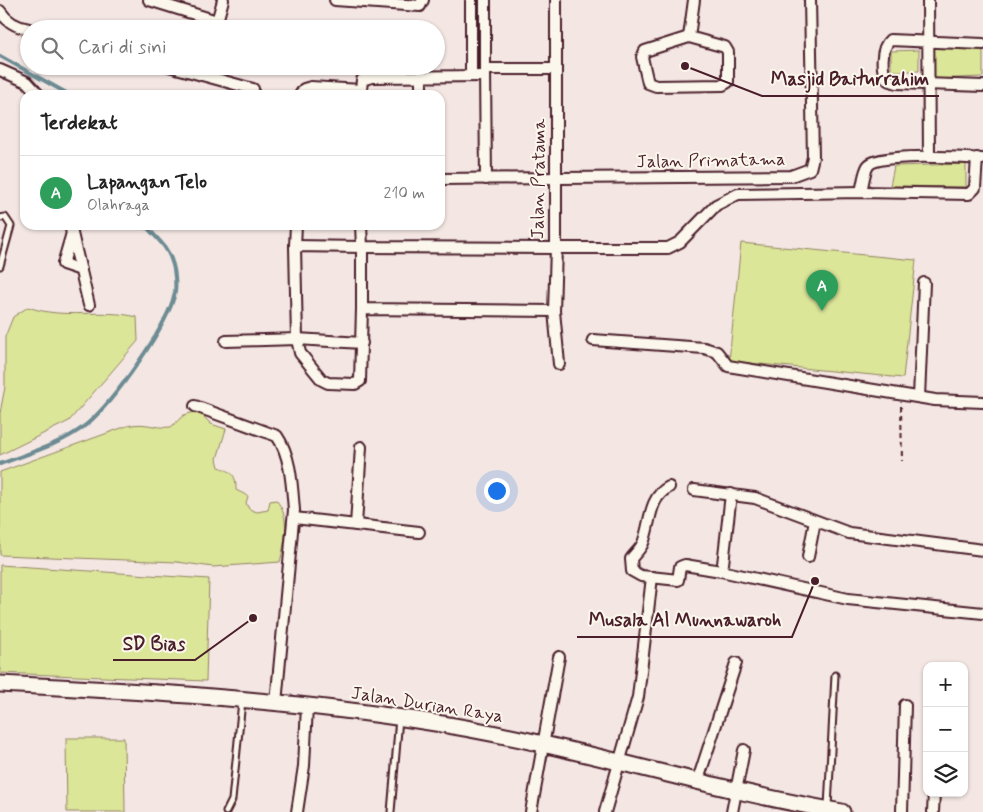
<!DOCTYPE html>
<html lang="id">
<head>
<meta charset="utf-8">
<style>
  :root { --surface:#fff; --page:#f2f2f2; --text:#222; --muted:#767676; --line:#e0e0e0; --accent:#0b8043 }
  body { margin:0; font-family:Mynerve,sans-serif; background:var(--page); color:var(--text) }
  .controls { position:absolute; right:15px; bottom:15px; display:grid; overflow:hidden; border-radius:10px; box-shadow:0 1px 4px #0004 }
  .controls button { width:45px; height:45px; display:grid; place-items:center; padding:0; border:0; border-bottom:1px solid var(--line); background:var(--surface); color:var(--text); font:25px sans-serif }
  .you { position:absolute; left:496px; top:490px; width:18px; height:18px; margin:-12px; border:4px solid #fff; border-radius:50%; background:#1a73e8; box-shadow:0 0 0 8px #1a73e833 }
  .badge { display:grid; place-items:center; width:32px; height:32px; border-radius:50%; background:var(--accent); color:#fff; font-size:16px; font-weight:700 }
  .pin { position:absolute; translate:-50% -41px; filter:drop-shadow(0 1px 2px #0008) }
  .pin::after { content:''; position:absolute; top:26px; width:18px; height:15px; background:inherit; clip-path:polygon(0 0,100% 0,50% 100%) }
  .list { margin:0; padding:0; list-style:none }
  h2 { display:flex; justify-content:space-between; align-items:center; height:65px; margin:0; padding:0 20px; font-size:21px }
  h2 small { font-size:16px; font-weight:400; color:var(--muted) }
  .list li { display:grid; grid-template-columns:32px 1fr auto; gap:15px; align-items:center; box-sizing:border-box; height:75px; padding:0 20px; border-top:1px solid var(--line) }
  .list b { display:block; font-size:19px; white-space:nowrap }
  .list p { margin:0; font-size:16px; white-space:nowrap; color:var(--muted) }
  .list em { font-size:16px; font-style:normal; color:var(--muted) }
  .icon { flex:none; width:28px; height:28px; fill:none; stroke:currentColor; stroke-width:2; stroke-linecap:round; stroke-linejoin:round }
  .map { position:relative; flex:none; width:983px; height:812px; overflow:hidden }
  .search { position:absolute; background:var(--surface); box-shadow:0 1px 4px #0004; left:20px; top:20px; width:425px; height:55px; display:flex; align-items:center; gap:12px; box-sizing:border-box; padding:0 18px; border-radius:28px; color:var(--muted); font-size:19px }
  .panel { position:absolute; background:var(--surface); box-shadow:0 1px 4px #0004; left:20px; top:90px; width:425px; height:140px; border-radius:15px }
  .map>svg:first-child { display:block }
</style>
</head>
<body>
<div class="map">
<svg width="983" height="812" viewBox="0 0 983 812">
  <rect width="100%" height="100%" fill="#f4e7e3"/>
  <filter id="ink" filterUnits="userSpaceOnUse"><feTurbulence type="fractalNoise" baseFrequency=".02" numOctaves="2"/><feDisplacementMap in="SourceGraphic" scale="10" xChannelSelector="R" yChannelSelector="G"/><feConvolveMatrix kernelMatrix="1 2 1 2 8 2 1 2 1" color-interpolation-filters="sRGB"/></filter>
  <g filter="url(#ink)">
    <g fill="#dbe699" stroke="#928262">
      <path d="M 933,47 L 983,49 L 983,77 L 934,79 Z"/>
      <path d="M 919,50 L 919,71 L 891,71 L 891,51 Z"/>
      <path d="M 966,164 L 966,187 L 890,186 L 894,166 Z"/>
      <path d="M 741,243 L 916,260 L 903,378 L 729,361 Z"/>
      <path d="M 28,307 C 64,320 101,308 137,317 L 138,341 L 69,421 L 0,455 L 0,413 L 5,387 L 5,337 L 13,317 Z"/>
      <path d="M 198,411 L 211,424 L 226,429 L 217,459 L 219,467 C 233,472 236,475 236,490 L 248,496 L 246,503 L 249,509 L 257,512 L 268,510 L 270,501 L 276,500 C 291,517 285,542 280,562 L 213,567 L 177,562 L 0,555 L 0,472 L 127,426 C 147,421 154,429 171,427 L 184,415 Z"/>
      <path d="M 0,565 L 209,579 L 206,681 L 0,673 Z"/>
      <path d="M 66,738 L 124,738 L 125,812 L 67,812 Z"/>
    </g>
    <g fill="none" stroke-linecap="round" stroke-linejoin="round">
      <g stroke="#6c8b93" stroke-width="4">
        <path d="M 0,56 L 70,95"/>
        <path d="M 0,464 C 27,454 65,443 87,424 C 113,402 169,325 175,292 C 176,285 175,272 173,265 C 168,246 157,239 145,225"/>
      </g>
      <g stroke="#4a1f2b" stroke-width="9">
        <g id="lane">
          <path d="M 0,218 L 5,217 L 11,226 L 0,266"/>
          <path d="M 828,807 L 835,675"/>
          <path d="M 226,812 L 232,800 L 242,701"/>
          <path d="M 391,812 L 399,718"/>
        </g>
      </g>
      <g stroke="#4a1f2b" stroke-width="14">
        <g id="street">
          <path d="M 149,0 L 217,21"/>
          <path d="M 335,0 L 420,6 L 423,0"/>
          <path d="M 471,0 L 471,76"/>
          <path d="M 485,0 L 485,69"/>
          <path d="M 928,0 L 929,157"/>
          <path d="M 0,11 C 7,22 16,27 29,29"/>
          <path d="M 215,29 L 223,0"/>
          <path d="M 689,37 L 725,47 L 728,52 L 728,82 L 723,85 L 656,86 L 648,83 L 642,57 L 645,51 Z"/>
          <path d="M 689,37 L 694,0"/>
          <path d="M 983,44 L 890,40 C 881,48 880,71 888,80 L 897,83 L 983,86"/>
          <path d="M 169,66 L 202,75 L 205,66"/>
          <path d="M 0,70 L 27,82 L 39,95"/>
          <path d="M 202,75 L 253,89"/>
          <path d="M 421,77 L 421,95"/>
          <path d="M 300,95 L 304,89 L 311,87 L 361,90 L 362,80 L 372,77 L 485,76"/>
          <path d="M 440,179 L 791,176 L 810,169 L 813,157 L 810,0"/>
          <path d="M 486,179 L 485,69 L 556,69"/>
          <path d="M 861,192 C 863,184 864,172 868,166 C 876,152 964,158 982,159"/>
          <path d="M 70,225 L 89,305"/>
          <path d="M 361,225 L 362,247 L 556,248 L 556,0"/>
          <path d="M 72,233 L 63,264 L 81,270"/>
          <path d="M 295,246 L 296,225"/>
          <path d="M 362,309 L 360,381 L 355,384 L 328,383 L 322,380 L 300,353 L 297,339 L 295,246 L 362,247 L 362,309 L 554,311"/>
          <path d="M 593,340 L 704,348 L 717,352 L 728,366 L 935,400 L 983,402"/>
          <path d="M 226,341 L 297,339 L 362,343"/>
          <path d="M 559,364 L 554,311 L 556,248 L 668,248 L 680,242 L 716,205 L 738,194 L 861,192 L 969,194 L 975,188 L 977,158"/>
          <path d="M 919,397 L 924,283"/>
          <path d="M 195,406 L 277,436 C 291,456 292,486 294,510 L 276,703"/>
          <path d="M 669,487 C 648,498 651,523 643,543 C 640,550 635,553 631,559 L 632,571 L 641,576 L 678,580 L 680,567 L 685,565 L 721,571 L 848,599 L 983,613"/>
          <path d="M 694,490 L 755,498 L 849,533 L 983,550"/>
          <path d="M 294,518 L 419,532"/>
          <path d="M 356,525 L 361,447"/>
          <path d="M 808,557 L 815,521"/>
          <path d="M 723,564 L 731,494"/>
          <path d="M 698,780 L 736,663"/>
          <path d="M 297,812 L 304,766 L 307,706"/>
          <path d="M 531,812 L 559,657"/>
          <path d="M 605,812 L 638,697 L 652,577"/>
          <path d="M 732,812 L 744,750"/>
          <path d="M 902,812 L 905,705"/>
          <path d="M 933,812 L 934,793"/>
        </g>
      </g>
      <g stroke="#4a1f2b" stroke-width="19">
        <path id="secondary" d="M 0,684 C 141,691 283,699 423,721 C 564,742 701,788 842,812"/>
      </g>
      <path stroke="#4a1f2b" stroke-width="2" stroke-dasharray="5 4" stroke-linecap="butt" d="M 901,406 L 902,461"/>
      <use href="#lane" stroke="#fbf7ec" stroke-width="5"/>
      <use href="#street" stroke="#fbf7ec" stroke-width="10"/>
      <use href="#secondary" stroke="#fbf7ec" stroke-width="15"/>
    </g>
  </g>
  <g text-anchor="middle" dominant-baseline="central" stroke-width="4" stroke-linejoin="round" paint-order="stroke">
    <g font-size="18" fill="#4a1f2b" stroke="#fbf7ec">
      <text transform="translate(711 161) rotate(-1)">Jalan Primatama</text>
      <text transform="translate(539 179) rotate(-89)">Jalan Pratama</text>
      <text transform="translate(427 705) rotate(9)">Jalan Durian Raya</text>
    </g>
  </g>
  <path fill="none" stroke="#4a1f2b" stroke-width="2" d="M685 66L762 96H939M815 581L792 637H577M253 618L195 660H113"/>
  <g fill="#4a1f2b" stroke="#fbf7ec" stroke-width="2">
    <circle cx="685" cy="66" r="5"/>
    <circle cx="815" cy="581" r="5"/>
    <circle cx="253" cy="618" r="5"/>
  </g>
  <g font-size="19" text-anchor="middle" font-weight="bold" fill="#4a1f2b" stroke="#fbf7ec" stroke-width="4" stroke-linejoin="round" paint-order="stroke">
    <text x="850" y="85">Masjid Baiturrahim</text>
    <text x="685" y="626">Musala Al Munnawaroh</text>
    <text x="154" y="650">SD Bias</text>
  </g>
</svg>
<div class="controls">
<button>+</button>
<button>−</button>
<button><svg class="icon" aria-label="layers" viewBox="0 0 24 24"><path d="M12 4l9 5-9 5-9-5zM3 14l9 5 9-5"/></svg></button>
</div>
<div class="you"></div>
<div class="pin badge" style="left:822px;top:311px;background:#2e9e5b">A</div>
<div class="search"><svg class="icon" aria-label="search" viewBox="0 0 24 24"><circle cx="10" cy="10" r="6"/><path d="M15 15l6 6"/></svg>Cari di sini</div>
<section class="panel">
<h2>Terdekat<small></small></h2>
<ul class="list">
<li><span class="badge" style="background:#2e9e5b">A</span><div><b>Lapangan Telo</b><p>Olahraga</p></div><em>210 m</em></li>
</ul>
</section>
</div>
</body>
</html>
